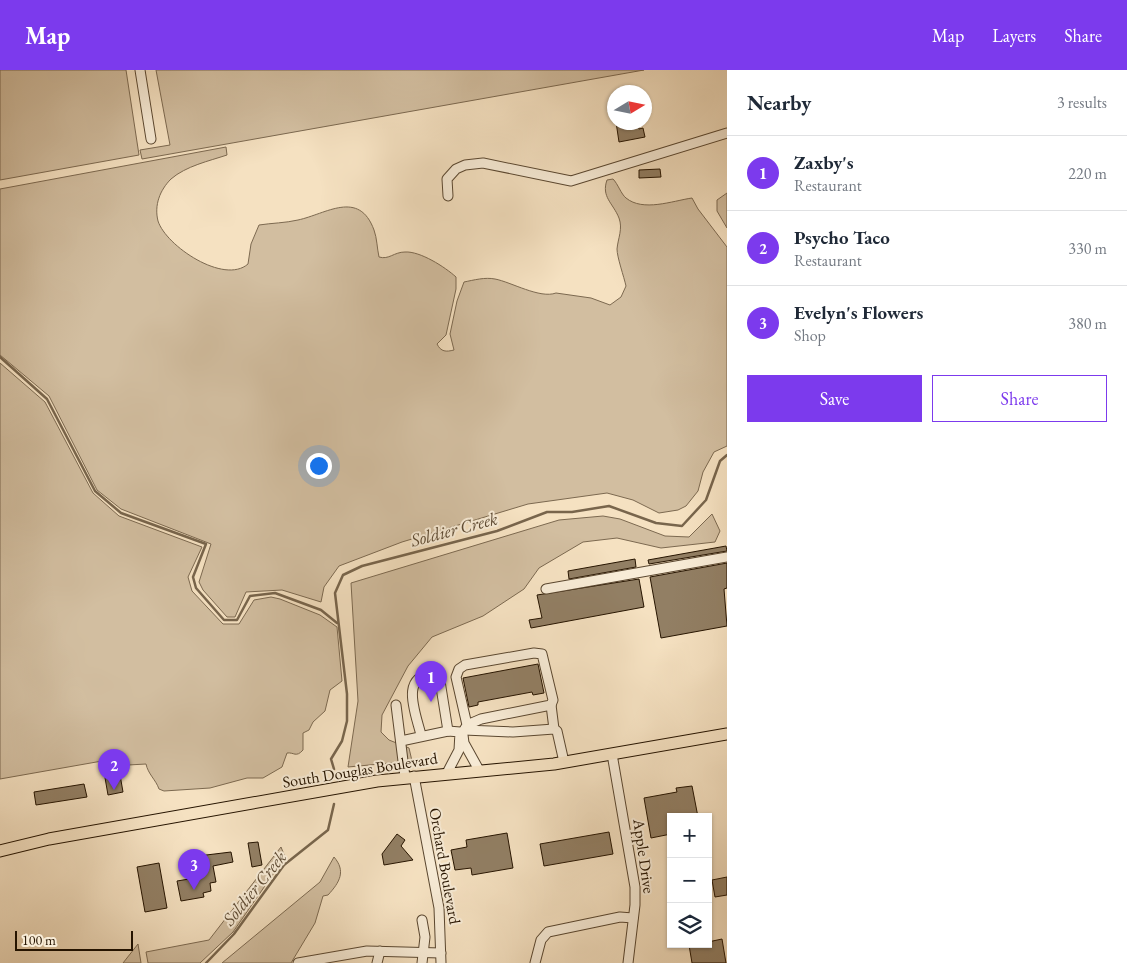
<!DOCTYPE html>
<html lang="en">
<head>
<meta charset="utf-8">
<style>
  :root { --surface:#fff; --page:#f2f2f3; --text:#1f2937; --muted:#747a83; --line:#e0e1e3; --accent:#7c3aed }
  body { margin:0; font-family:"EB Garamond",serif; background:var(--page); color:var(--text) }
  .controls { position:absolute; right:15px; bottom:15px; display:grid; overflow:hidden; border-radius:0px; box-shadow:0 1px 4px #0004 }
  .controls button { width:45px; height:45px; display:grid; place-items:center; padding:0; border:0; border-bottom:1px solid var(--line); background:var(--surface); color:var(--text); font:25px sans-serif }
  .compass { position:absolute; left:607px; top:15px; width:45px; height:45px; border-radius:50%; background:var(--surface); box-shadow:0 1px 4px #0004; rotate:80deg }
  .scale { position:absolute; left:15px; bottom:12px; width:118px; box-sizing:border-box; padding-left:5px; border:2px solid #261400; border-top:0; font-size:14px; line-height:18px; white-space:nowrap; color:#261400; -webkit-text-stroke:4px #f8ecd7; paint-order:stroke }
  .you { position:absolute; left:318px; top:395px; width:18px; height:18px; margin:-12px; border:4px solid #fff; border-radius:50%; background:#1a73e8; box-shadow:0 0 0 8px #1a73e833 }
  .badge { display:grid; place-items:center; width:32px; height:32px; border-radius:50%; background:var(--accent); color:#fff; font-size:16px; font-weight:700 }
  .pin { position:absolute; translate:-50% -41px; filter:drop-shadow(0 1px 2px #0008) }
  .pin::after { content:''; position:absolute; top:26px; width:18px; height:15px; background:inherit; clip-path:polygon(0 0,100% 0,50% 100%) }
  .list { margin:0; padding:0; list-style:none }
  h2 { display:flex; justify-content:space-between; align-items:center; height:65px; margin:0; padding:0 20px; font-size:21px }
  h2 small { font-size:16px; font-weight:400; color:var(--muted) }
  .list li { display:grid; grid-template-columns:32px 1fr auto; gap:15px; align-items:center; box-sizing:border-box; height:75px; padding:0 20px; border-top:1px solid var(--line) }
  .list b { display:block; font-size:19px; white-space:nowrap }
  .list p { margin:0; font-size:16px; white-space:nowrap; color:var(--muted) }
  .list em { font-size:16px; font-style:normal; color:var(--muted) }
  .actions { display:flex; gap:10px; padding:15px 20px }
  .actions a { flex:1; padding:11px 0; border:1px solid var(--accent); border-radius:0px; text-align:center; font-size:18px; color:var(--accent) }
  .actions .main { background:var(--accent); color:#fff }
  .icon { flex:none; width:28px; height:28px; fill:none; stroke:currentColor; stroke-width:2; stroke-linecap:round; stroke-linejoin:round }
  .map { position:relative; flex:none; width:727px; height:893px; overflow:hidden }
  header { display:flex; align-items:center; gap:30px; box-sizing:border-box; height:70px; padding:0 25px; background:var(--accent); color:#fff }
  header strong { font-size:24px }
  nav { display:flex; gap:28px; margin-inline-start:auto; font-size:18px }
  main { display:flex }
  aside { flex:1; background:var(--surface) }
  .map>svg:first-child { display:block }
</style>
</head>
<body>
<header>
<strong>Map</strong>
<nav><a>Map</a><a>Layers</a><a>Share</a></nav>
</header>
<main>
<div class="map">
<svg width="727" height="893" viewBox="0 0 727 893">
  <rect width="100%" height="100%" fill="#f5e1c1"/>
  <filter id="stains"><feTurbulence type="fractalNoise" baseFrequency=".004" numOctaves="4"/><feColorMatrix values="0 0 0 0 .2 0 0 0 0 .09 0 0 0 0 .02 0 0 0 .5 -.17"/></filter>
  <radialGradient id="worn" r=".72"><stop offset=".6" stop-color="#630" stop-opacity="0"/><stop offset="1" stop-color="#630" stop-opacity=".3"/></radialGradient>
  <g fill="#d2bea0" stroke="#7c6950">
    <path d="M 0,0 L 126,0 L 139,85 L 0,110 Z"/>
    <path d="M 156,0 L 644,0 L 142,89 L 140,80 L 170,75 Z"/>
    <path d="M 226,77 L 227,85 C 209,91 186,96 171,109 C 160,120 154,135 158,151 C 166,176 224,215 248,194 L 251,174 L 259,155 C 272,153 285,153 298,150 C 326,144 359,119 374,160 C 377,168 377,178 379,187 C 389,190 394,182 405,182 C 420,181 445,197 456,207 L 456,219 L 446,265 L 437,274 C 441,282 446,282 454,280 L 450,264 L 457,231 L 464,212 C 474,210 485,207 495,209 C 511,212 540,229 556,223 L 591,228 L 610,235 L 621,227 L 626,216 C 624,207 617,187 617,179 C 618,168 623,159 619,148 C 613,133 601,127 607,110 L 613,109 C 618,114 621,124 626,128 C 643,142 672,131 692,128 L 698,139 L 727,177 L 727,376 L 714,382 L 703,402 L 698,421 L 686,436 L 678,440 L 659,443 L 633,430 L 607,423 L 528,434 L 402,472 L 339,496 L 324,517 L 321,532 L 282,520 L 246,522 L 235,547 L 227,547 L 203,520 L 199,512 L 211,474 L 121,439 L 97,420 L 49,326 L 0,285 L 0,119 Z"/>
    <path d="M 727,123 L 727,158 L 717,141 L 717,130 Z"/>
    <path d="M 0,293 L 45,332 L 93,423 L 119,446 L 202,477 L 188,507 L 192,521 L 223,554 L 239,554 L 254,530 L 271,527 L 280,529 L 320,545 L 337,557 L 342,611 L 330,620 L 325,641 L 313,652 L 309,660 L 303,663 L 303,680 C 296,688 294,682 287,683 L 282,697 L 263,708 L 247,708 L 210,718 L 164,721 L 159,719 C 156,710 148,704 146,694 L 128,695 L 120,700 L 119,688 L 0,709 Z"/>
    <path d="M 712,444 L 720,461 L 715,472 L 661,478 L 617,468 L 583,472 L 539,498 L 524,519 L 483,546 L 432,567 L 408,596 L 382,645 L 381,662 L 389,670 L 409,678 L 412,691 L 348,697 L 358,631 L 351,513 L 559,450 L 603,446 L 620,449 L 665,466 L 689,467 Z"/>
    <path d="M 281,777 L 285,787 L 233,862 L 200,893 L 148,893 L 146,882 L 209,870 Z"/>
    <path d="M 334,787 C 346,801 340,812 328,825 L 323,826 L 315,853 L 291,893 L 222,893 L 320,812 Z"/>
    <path d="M 138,874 L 141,893 L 123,893 Z"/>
  </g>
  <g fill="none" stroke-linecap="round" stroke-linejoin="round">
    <g stroke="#78654c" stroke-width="2.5">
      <path d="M 0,287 L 47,329 L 95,421 L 121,443 L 206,474 L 193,507 L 196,518 L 224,550 L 237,550 L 250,526 L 275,523 L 321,540 L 337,553"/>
      <path d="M 334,699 L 331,689 L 342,671 L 347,651 L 347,624 L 335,523 L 343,505 L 362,496 L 497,461 L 547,442 L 572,442 L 609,436 L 656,453 L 682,456 L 706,430 L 720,391 L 727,385"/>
      <path d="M 206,893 L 234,864 L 284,795 L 328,760 L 334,734"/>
    </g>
  </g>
  <g fill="#927f64" stroke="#261400">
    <path d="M 616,52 L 638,52 L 639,59 L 643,58 L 645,67 L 619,72 Z"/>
    <path d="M 660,99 L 661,107 L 639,108 L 639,100 Z"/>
    <path d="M 726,476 L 727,481 L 649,494 L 648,490 Z"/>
    <path d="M 635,489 L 636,497 L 569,509 L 568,501 Z"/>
    <path d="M 727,493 L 727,518 L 724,519 L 727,556 L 661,568 L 650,507 Z"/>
    <path d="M 639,509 L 644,537 L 531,558 L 529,550 L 542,548 L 537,525 Z"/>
    <path d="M 538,594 L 544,623 L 533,625 L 532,622 L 478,632 L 478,635 L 469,637 L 463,608 Z"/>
    <path d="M 119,699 L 123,722 L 108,725 L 104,702 Z"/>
    <path d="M 84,714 L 87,727 L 36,735 L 34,722 Z"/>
    <path d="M 692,716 L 698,747 L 671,747 L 671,764 L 651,768 L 644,728 L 677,722 L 676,718 Z"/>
    <path d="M 609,762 L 613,784 L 544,796 L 540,774 Z"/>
    <path d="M 507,763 L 513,798 L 472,805 L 471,798 L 455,800 L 451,780 L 467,777 L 466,770 Z"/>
    <path d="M 397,764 L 405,770 L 401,776 L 413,790 L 384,795 L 382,784 Z"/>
    <path d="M 258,772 L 262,795 L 252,797 L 248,773 Z"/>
    <path d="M 231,782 L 233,792 L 213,796 L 216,812 L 210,813 L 211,821 L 203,823 L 204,827 L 181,831 L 177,811 L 201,807 L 198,786 Z"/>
    <path d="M 159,793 L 167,838 L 145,842 L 137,797 Z"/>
    <path d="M 727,807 L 727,825 L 715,827 L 712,810 Z"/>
    <path d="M 722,869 L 726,893 L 692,893 L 689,875 L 708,874 L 708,872 Z"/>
  </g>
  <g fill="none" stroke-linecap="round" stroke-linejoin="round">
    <g stroke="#5a4730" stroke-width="11">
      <g id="minor">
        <path d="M 140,0 L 151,69"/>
        <path d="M 448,126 L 447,109 L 456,99 L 465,95 L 483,93 L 571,111 L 727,63"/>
        <path d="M 546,519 L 727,487"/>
        <path d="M 396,635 L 405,707"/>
        <path d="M 551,635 L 554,659"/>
        <path d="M 467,655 L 456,607 L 459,599 L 465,595 L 534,583 L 542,584 L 553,630 L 551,635 L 481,649 L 467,655 L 464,660 L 513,662 L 554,659 L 557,661 L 564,692"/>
        <path d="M 421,665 C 416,644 398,603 436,605 L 440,611 L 448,661"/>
        <path d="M 463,665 L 464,673 L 479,700"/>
        <path d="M 401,671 L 448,661 L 460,662 L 459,680 L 447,703"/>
        <path d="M 612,684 L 635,817 L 635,835 L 628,893"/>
        <path d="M 414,706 L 439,838 L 441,893"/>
        <path d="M 298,893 L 367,881 L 441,883"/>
        <path d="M 377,893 L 380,881"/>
        <path d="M 422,893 L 425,867 L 422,850"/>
        <path d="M 535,893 L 541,870 L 548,862 L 620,847 L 633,848"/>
      </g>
    </g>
    <g stroke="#261400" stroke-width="13">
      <path id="major" d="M 0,781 L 49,769 L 377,711 L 554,694 L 727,664"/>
    </g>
    <use href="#minor" stroke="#f8ecd7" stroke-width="9"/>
    <use href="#major" stroke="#f5e1c1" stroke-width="11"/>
  </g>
  <g text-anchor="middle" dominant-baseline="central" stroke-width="4" stroke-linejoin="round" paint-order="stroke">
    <g font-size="16" fill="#261400" stroke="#f8ecd7">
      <text transform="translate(360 700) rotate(-9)">South Douglas Boulevard</text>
      <text transform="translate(644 786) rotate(82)">Apple Drive</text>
      <text transform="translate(445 796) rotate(80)">Orchard Boulevard</text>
    </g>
    <g font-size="18" font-style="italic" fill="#5d4a33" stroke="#f8ecd7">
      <text transform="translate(454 459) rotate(-15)">Soldier Creek</text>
      <text transform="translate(254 818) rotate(-51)">Soldier Creek</text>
    </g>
  </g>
  <rect width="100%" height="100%" filter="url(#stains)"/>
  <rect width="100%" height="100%" fill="url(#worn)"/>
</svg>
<div class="controls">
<button>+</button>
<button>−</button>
<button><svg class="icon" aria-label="layers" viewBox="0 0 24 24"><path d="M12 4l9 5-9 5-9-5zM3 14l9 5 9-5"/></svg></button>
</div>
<svg class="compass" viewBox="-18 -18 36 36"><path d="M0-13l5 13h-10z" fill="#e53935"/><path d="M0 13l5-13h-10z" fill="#747a83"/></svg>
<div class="scale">100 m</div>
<div class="you"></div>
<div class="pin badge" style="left:431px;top:632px">1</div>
<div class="pin badge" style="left:114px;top:720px">2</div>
<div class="pin badge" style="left:194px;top:820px">3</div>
</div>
<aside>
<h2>Nearby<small>3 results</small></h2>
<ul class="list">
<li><span class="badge">1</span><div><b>Zaxby's</b><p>Restaurant</p></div><em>220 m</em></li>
<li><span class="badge">2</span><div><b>Psycho Taco</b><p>Restaurant</p></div><em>330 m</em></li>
<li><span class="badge">3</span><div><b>Evelyn's Flowers</b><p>Shop</p></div><em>380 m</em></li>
</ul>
<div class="actions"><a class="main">Save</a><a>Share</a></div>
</aside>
</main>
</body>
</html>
